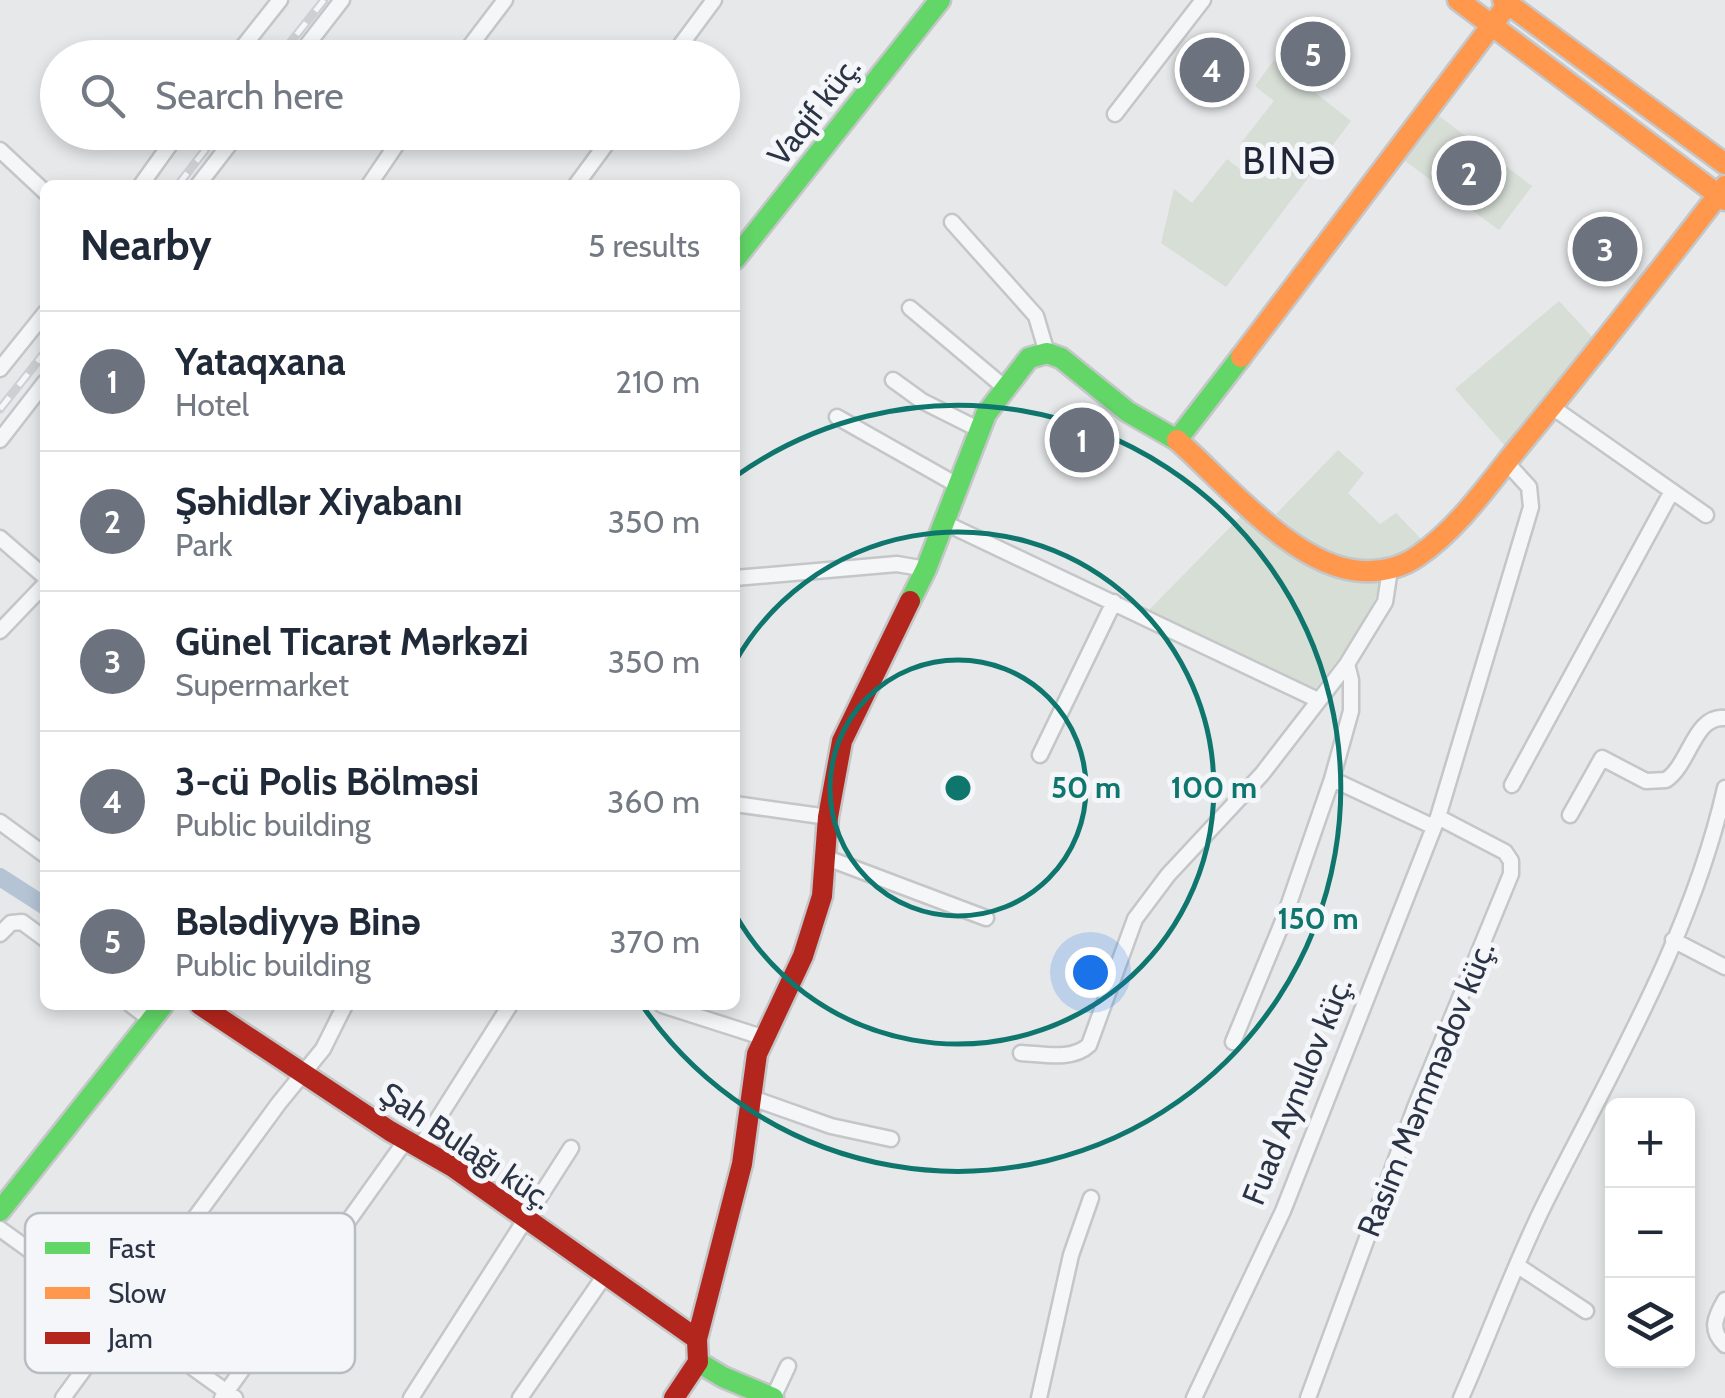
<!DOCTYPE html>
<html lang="en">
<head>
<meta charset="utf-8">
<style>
  body { margin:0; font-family:Cabin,sans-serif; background:#f2f2f3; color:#1f2937 }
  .controls { position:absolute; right:30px; bottom:30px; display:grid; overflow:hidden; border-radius:15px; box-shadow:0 5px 15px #0003 }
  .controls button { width:90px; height:90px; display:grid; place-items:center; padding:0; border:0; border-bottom:2px solid #e0e1e3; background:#fff; color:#1f2937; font:50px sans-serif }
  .you { position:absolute; left:1090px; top:972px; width:35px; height:35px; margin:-25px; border:8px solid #fff; border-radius:50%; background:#1a73e8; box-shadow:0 0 0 15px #1a73e833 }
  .badge { display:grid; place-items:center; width:65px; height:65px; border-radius:50%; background:#6c737f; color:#fff; font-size:32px; font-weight:700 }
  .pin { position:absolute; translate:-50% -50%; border:5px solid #fff; box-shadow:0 2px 10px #0006 }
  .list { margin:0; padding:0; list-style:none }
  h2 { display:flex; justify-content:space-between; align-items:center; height:130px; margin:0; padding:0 40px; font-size:42px }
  h2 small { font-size:32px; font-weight:400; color:#747a83 }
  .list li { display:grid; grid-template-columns:65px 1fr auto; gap:30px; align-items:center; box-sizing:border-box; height:140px; padding:0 40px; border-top:2px solid #e0e1e3 }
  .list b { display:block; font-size:38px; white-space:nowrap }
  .list p { margin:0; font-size:32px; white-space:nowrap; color:#747a83 }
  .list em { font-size:32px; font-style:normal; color:#747a83 }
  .icon { flex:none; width:55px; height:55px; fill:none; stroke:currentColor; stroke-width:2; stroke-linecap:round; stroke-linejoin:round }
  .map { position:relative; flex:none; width:1725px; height:1398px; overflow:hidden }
  .search { position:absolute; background:#fff; box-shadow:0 5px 15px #0003; left:40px; top:40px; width:700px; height:110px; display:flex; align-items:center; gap:25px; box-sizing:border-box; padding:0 35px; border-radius:55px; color:#747a83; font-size:38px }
  .panel { position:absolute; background:#fff; box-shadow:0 5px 15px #0003; left:40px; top:180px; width:700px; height:830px; border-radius:15px }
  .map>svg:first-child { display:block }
</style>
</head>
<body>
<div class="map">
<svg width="1725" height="1398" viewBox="0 0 1725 1398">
  <rect width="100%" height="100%" fill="#e6e8ea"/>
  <path fill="#d6ded6" d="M1274 60 1351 121 1226 287 1161 243 1174 189 1192 203 1227 159 1246 174 1258 158 1241 143 1274 101 1255 86Z
    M1439 116 1532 186 1499 230 1405 161Z
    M1559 301 1596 341 1506 447 1455 389Z
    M1338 450 1364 473 1348 493 1380 524 1396 513 1423 541C1414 546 1405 554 1396 558 1352 577 1307 541 1276 514Z
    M1245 512C1294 554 1314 575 1380 580 1373 623 1341 655 1315 689L1149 610Z"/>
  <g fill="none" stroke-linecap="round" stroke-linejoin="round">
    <path stroke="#b4c4d5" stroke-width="18" d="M0 877 45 906"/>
    <g stroke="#c4c6c8" stroke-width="19">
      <path id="street" d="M234 58 280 0
        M297 58 342 0
        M461 58 505 0
        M671 58 714 0
        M1115 114 1203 0
        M0 150 45 192
        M141 185 179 132
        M198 185 239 132
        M369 185 405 132
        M576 185 615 132
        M952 222 1036 316 1047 353
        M910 308 1004 387
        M0 369 45 313
        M893 380 922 401 978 429
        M1552 407 1706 515
        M837 417 957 485
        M0 440 45 382
        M945 523 1318 700
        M0 538 45 577
        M735 578 897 564 926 569
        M0 631 45 584
        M1040 755 1114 602
        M1332 779 1434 827
        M1512 785 1672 491
        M735 804 828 817
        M1570 815 1602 758 1646 781 1666 780C1690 764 1694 715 1725 718
        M0 822 45 855
        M827 858 986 918
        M0 934 11 923 22 922 45 939
        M1673 940 1725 967
        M131 1005 151 1020
        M662 1005 762 1037
        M1233 1042 1283 921 1332 779 1351 711V680L1347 664
        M1021 1053C1043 1054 1072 1061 1089 1045L1135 919 1168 875 1262 774 1347 664 1385 602 1390 570
        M752 1098 831 1126 891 1139
        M420 1147 510 1005
        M0 1229 235 1398
        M1518 1266 1586 1311
        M1725 1300C1715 1317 1709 1330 1725 1345
        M63 1398 279 1103 323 1049 345 1005
        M222 1398 406 1140
        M411 1398 571 1148
        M520 1398 605 1275
        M773 1398 788 1366
        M1039 1398 1071 1255 1091 1198
        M1194 1398 1283 1211 1438 817 1531 507 1529 487 1507 463
        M1308 1398 1416 1105 1511 874V861L1505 852 1438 817
        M1461 1398C1490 1333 1514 1265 1546 1201 1613 1068 1692 934 1725 788"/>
    </g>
    <g stroke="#c4c6c8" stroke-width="25">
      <path id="fast" d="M735 259 940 0
        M910 601 926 569 986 414 1029 358 1047 353 1061 358 1128 412 1177 440 1241 357
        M0 1211 163 1005
        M698 1362 723 1377 773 1398"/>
    </g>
    <g stroke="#c4c6c8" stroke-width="25">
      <path id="slow" d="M1458 0 1725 200
        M1503 0 1725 164
        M1241 357 1508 4
        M1177 440C1225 482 1294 567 1361 571 1382 572 1401 568 1418 556 1460 527 1490 482 1521 444 1591 359 1658 273 1725 186"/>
    </g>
    <g stroke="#c4c6c8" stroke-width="25">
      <path id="jam" d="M200 1005 390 1131 453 1167 697 1339
        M674 1398 698 1362 697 1339 742 1164 757 1054 803 956 822 896 828 817 842 741 910 601"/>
    </g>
    <use href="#street" stroke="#f5f6f7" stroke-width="14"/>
    <use href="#fast" stroke="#63d668" stroke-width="20"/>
    <use href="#slow" stroke="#ff974d" stroke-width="20"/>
    <use href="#jam" stroke="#b3261e" stroke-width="20"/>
    <g stroke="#cecfd2" stroke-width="9">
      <path id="rail" d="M278 58 324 0
        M178 185 219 132
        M0 409 45 352"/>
    </g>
    <use href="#rail" stroke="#f4f6f9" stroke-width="5" stroke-dasharray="15" stroke-linecap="butt"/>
  </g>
  <g fill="none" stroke="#0f766e" stroke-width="5">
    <circle cx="958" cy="788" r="128"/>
    <path d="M735 662A256 256 0 1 1 735 914"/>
    <path d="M736 476A383 383 0 1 1 644 1008"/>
  </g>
  <g text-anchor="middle" stroke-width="10" stroke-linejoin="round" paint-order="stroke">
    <g font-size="32" fill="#2b3445" stroke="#f4f6f9">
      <text transform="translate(814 111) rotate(-52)" y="11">Vaqif küç.</text>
      <text transform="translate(1426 1089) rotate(-68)" y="11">Rasim Məmmədov küç.</text>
      <text transform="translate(1297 1091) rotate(-68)" y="11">Fuad Aynulov küç.</text>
      <text transform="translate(466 1146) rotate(34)" y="11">Şah Bulağı küç.</text>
    </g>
    <g font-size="38" letter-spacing="2.5" fill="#1d2536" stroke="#f4f6f9">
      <text x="1290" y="174">BINƏ</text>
    </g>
  </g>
  <rect x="25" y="1213" width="330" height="160" rx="15" fill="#f4f6f9" stroke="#b8bcc3" stroke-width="2.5"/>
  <rect x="45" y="1242" width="45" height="12" fill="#63d668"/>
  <rect x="45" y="1287" width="45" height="12" fill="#ff974d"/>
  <rect x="45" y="1332" width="45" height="12" fill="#b3261e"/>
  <g font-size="28" fill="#2b3445">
    <text x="108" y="1258">Fast</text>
    <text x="108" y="1303">Slow</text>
    <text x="108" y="1348">Jam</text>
  </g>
  <circle cx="958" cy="788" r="15" fill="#0f766e" stroke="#f4f6f9" stroke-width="5"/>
  <g font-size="30" text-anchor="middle" font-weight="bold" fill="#0f766e" stroke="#f4f6f9" stroke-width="10" stroke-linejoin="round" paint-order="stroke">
    <text x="1086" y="798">50 m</text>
    <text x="1214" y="798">100 m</text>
    <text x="1318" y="929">150 m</text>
  </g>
</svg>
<div class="controls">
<button>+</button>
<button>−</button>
<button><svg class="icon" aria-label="layers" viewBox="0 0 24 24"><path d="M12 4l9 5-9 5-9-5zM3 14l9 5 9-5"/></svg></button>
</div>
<div class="you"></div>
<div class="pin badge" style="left:1082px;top:440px">1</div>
<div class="pin badge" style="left:1469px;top:173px">2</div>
<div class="pin badge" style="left:1605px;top:249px">3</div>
<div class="pin badge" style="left:1212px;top:70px">4</div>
<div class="pin badge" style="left:1313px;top:54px">5</div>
<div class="search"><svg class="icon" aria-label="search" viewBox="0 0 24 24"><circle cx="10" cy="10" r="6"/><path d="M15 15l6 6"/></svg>Search here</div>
<section class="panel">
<h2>Nearby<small>5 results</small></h2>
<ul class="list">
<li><span class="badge">1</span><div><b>Yataqxana</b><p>Hotel</p></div><em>210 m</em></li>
<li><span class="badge">2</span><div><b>Şəhidlər Xiyabanı</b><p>Park</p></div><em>350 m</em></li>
<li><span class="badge">3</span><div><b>Günel Ticarət Mərkəzi</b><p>Supermarket</p></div><em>350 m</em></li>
<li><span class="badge">4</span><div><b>3-cü Polis Bölməsi</b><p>Public building</p></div><em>360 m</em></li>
<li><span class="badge">5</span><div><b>Bələdiyyə Binə</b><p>Public building</p></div><em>370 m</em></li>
</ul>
</section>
</div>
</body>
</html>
